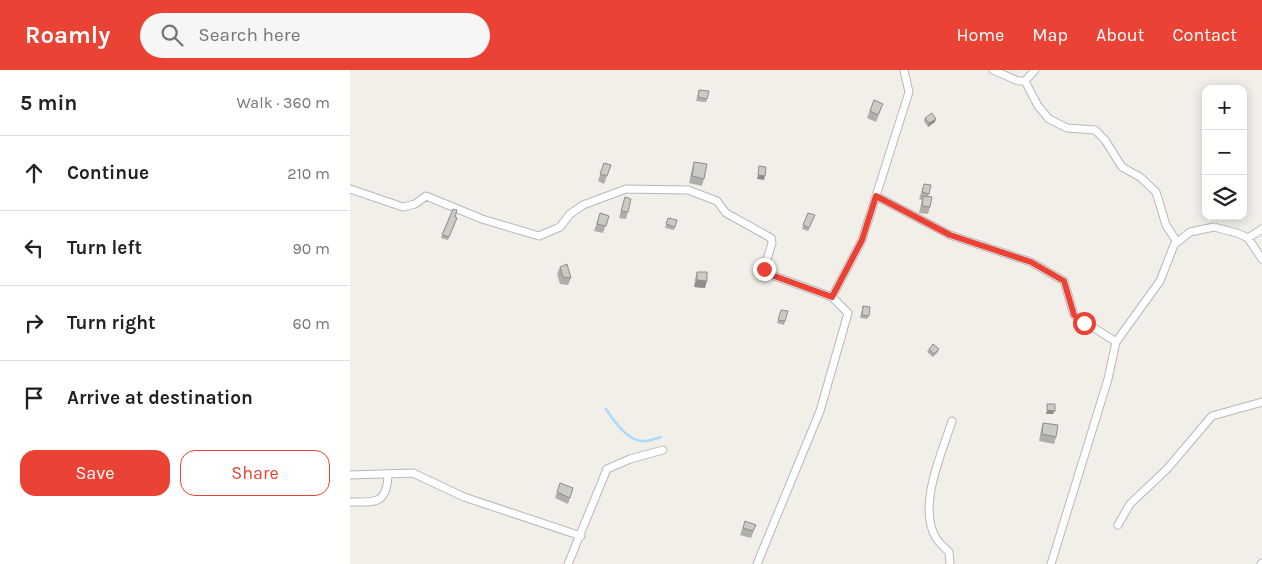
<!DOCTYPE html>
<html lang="en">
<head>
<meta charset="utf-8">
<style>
  body { margin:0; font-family:Karla,sans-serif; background:#f6f6f6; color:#222 }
  .controls { position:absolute; right:15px; top:15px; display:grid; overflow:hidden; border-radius:10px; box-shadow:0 2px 12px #0003 }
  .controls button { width:45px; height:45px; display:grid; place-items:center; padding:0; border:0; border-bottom:1px solid #e0e0e0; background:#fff; color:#222; font:25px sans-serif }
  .stop { position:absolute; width:15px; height:15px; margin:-11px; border:4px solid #ea4335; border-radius:50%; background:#fff }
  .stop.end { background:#ea4335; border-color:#fff; box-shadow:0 1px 5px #0008 }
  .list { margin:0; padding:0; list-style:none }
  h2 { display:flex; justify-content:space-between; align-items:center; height:65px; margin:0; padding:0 20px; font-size:21px }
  h2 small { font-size:16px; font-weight:400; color:#767676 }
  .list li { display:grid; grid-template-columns:32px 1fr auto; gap:15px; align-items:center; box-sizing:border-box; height:75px; padding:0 20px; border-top:1px solid #e0e0e0 }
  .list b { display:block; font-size:19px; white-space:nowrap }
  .list em { font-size:16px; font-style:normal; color:#767676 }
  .actions { display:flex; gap:10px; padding:15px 20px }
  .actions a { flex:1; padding:11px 0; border:1px solid #ea4335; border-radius:15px; text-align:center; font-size:18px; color:#ea4335 }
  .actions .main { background:#ea4335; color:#fff }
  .icon { flex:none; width:28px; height:28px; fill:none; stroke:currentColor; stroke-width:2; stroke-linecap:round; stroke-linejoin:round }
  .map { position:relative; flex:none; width:912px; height:494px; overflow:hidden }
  header { display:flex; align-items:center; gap:30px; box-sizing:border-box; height:70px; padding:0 25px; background:#ea4335; color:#fff }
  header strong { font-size:24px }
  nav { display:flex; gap:28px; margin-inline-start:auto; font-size:18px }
  .search { width:350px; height:45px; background:#f6f6f6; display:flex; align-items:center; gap:12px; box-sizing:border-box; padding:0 18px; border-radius:28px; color:#767676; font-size:19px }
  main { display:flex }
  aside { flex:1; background:#fff }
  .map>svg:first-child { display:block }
</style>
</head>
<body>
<header>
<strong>Roamly</strong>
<div class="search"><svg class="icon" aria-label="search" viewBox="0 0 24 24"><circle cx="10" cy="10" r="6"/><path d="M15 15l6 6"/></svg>Search here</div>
<nav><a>Home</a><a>Map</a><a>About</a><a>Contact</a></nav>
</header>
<main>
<aside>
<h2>5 min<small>Walk · 360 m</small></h2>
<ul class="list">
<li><svg class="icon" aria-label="ahead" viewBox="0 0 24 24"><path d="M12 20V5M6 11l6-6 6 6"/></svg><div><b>Continue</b></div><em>210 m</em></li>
<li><svg class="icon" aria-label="left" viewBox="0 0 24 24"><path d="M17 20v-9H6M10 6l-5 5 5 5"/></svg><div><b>Turn left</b></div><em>90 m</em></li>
<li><svg class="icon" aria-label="right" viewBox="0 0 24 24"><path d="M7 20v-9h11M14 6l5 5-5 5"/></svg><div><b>Turn right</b></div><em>60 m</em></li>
<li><svg class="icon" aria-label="arrive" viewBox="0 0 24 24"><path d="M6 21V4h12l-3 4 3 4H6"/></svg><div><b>Arrive at destination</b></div></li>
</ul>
<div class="actions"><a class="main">Save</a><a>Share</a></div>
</aside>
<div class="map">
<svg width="912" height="494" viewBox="0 0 912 494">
  <rect width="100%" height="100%" fill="#f1efe8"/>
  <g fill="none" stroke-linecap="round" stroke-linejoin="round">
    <path stroke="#aadaff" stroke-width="2.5" d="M256 339C263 350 277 369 291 371 297 372 305 369 311 367"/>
    <g stroke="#b5b8bc" stroke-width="9">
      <path id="street" d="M643 0 668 11H675L685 0
        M675 11 688 36 699 49 717 58 745 60 755 70 772 97 790 107 806 122 816 155 827 172
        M0 119 53 137 65 134 76 126 132 149 189 166 210 157 220 144 233 135 276 119 338 120 367 131 376 143 421 168 422 173 414 199 416 203 482 227 498 243 470 341 407 494
        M526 126 600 165 681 192 714 211 724 245 766 272
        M898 168 912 159
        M482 227 512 170 526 126 559 22 554 0
        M0 405 63 403 114 427 231 466
        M0 432C25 432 37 435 38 404
        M768 455 780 434 817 399 862 346 912 332
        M218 494 257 399 280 389 313 380
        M600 494 599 482C595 478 589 473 586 468 567 436 592 383 602 351
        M701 494 758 309 766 272 810 211 824 175 840 162 864 157 887 163 898 168 912 189
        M911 494 912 493"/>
    </g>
    <use href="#street" stroke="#fff" stroke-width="7"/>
  </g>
  <path fill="#afaea9" d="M349 20 357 29 356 32 346 31Z
    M524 30 533 34 526 52 517 48Z
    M575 48 585 52 578 57 574 51Z
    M344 92 354 109 352 116 339 113 342 99Z
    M254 93 261 95 254 114 248 111Z
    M574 114 579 124 578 126 580 137 578 144 569 143 572 130 569 129Z
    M275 127 278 142 276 149 269 148Z
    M103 139 105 147 107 148 98 170 91 168Z
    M250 143 259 146 253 163 244 161Z
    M458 143 465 145 458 161 452 159Z
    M318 148 327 150 324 160 315 158Z
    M210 197 221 208 218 215 210 214 207 204Z
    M347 202 355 218 344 217 345 209Z
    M513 236 519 246 517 249 510 248Z
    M438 241 434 255 427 253 430 243Z
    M579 279H589L588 282 583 287 577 282Z
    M693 353 706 367 704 374 689 371 691 360Z
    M210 413 223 418 218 434 205 428Z
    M395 451 406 455 401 468 390 465Z"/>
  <path fill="#8f8d8a" d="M586 49 585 52 578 57 579 53Z
    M408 105 415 106 414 110 407 109Z
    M347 210 357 211 355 218 344 217Z
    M697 340 705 341 703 344H696Z"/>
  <path fill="#cccac5" stroke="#8f8d8a" d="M349 20 359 21 357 29 348 27Z
    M524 30 533 34 528 45 520 41Z
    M582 43 586 49 579 53 575 48Z
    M344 92 357 94 354 109 342 106Z
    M254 93 261 95 257 106 250 104Z
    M409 96 416 97 415 106 408 105Z
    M574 114 581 115 579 124 572 122Z
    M573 126 582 127 580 137 572 136Z
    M275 127 281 129 278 142 271 141Z
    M103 139 107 140 105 147 107 148 99 167 92 165Z
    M250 143 259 146 256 156 247 154Z
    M458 143 465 145 459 158 453 155Z
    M318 148 327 150 325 157 316 154Z
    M217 194 221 208 213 207 210 197Z
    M347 202H357V211L347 210Z
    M513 236 520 237 519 246 512 245Z
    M431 240 438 241 435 251 428 250Z
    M583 274 589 279 584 284 579 279Z
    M697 334H705V341L697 340Z
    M693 353 708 355 706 367 692 364Z
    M210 413 223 418 220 428 207 422Z
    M395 451 406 455 403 461 393 458Z"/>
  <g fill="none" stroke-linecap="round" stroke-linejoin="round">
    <path stroke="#ea4335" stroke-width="6" d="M414 199 416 203 482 227 512 170 526 126 600 165 681 192 714 211 724 245 734 253"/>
  </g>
</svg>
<div class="controls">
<button>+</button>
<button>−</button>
<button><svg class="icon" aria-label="layers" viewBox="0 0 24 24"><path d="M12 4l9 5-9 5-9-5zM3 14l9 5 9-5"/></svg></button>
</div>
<div class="stop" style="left:734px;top:253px"></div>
<div class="stop end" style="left:414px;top:199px"></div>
</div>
</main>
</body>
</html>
